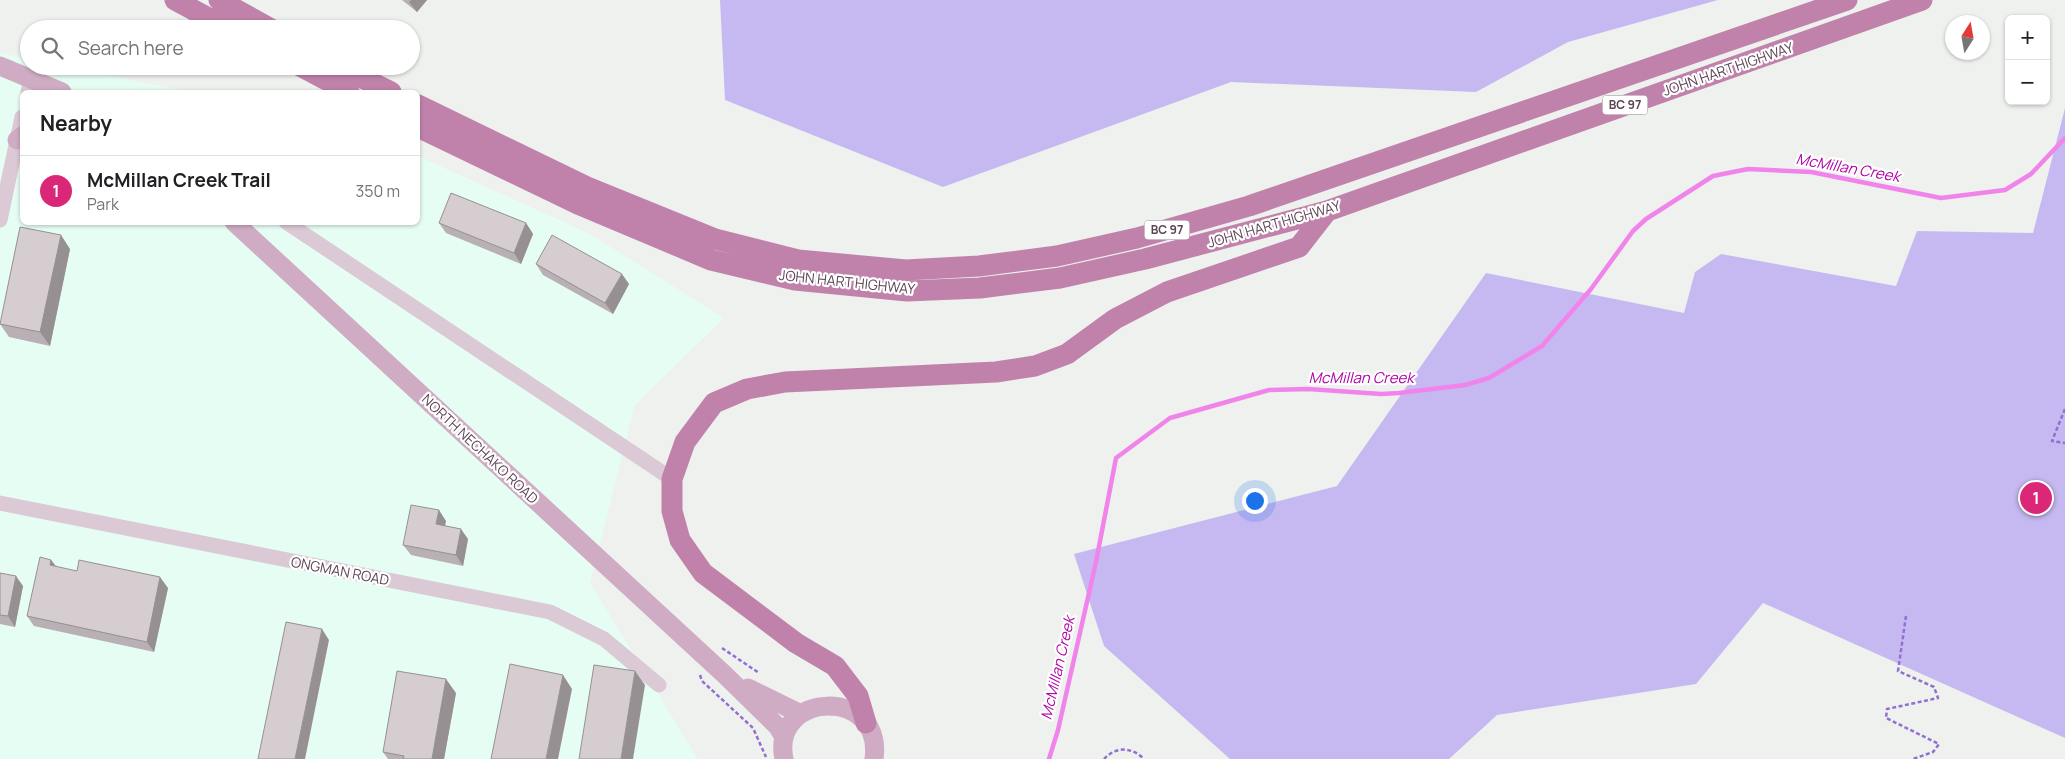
<!DOCTYPE html>
<html lang="en">
<head>
<meta charset="utf-8">
<style>
  body { margin:0; font-family:Manrope,sans-serif; background:#f2f2f2; color:#202124 }
  .controls { position:absolute; right:15px; top:15px; display:grid; overflow:hidden; border-radius:8px; box-shadow:0 1px 4px #0004 }
  .controls button { width:45px; height:45px; display:grid; place-items:center; padding:0; border:0; border-bottom:1px solid #e0e0e0; background:#fff; color:#202124; font:25px sans-serif }
  .compass { position:absolute; left:1945px; top:15px; width:45px; height:45px; border-radius:50%; background:#fff; box-shadow:0 1px 4px #0004; rotate:11deg }
  .you { position:absolute; left:1254px; top:500px; width:18px; height:18px; margin:-12px; border:4px solid #fff; border-radius:50%; background:#1a73e8; box-shadow:0 0 0 8px #1a73e833 }
  .badge { display:grid; place-items:center; width:32px; height:32px; border-radius:50%; background:#db2777; color:#fff; font-size:16px; font-weight:700 }
  .pin { position:absolute; translate:-50% -50%; border:2px solid #fff; box-shadow:0 1px 5px #0006 }
  .list { margin:0; padding:0; list-style:none }
  h2 { display:flex; justify-content:space-between; align-items:center; height:65px; margin:0; padding:0 20px; font-size:21px }
  h2 small { font-size:16px; font-weight:400; color:#757577 }
  .list li { display:grid; grid-template-columns:32px 1fr auto; gap:15px; align-items:center; box-sizing:border-box; height:70px; padding:0 20px; border-top:1px solid #e0e0e0 }
  .list b { display:block; font-size:19px; white-space:nowrap }
  .list p { margin:0; font-size:16px; white-space:nowrap; color:#757577 }
  .list em { font-size:16px; font-style:normal; color:#757577 }
  .icon { flex:none; width:28px; height:28px; fill:none; stroke:currentColor; stroke-width:2; stroke-linecap:round; stroke-linejoin:round }
  .map { position:relative; flex:none; width:2065px; height:759px; overflow:hidden }
  .search { position:absolute; background:#fff; box-shadow:0 1px 4px #0004; left:20px; top:20px; width:400px; height:55px; display:flex; align-items:center; gap:12px; box-sizing:border-box; padding:0 18px; border-radius:28px; color:#757577; font-size:19px }
  .panel { position:absolute; background:#fff; box-shadow:0 1px 4px #0004; left:20px; top:90px; width:400px; height:135px; border-radius:8px }
  .map>svg:first-child { display:block }
</style>
</head>
<body>
<div class="map">
<svg width="2065" height="759" viewBox="0 0 2065 759">
  <rect width="100%" height="100%" fill="#eef1ee"/>
  <path fill="#e6fdf3" d="M0 53 29 59V66H64L189 92H22V222H418V156L588 233 724 318 635 405 590 583 698 759H0Z"/>
  <path fill="#c6b9f1" d="M720 0H1718L1568 42 1476 92 1231 82 943 187 725 100Z
    M2065 108V738L1763 603 1696 684 1497 715 1449 759H1230L1104 646 1074 554 1337 486 1486 273 1684 313 1695 272 1721 254 1896 286 1917 231 2033 233Z"/>
  <g fill="none" stroke-linecap="round" stroke-linejoin="round">
    <path stroke="#f184eb" stroke-width="4.5" d="M1049 759 1058 730 1096 562 1116 458 1170 418 1269 390 1308 389 1381 394 1399 393 1465 385 1489 378 1542 346 1591 289 1633 231 1646 219 1713 176 1748 169 1811 172 1941 198 2005 190 2031 174 2065 138"/>
    <path stroke="#926fd1" stroke-width="2.5" stroke-dasharray="4 2.5" stroke-linecap="butt" d="M2065 409 2052 441 2065 443
      M1906 616 1898 671 1934 687 1938 698 1887 709 1886 718 1939 744 1933 752 1913 759
      M722 648 759 673
      M700 675 702 681 753 728 766 757
      M1104 759C1116 746 1132 747 1144 759"/>
    <path stroke="#dcc9d6" stroke-width="15" d="M28 92 31 78
      M0 220 22 117
      M286 222 672 479
      M0 503 550 612 604 639 659 685"/>
    <path stroke="#cfacc3" stroke-width="19" d="M0 66 62 92
      M17 140 22 136
      M234 222 725 675 778 727 784 737
      M748 688 801 714
      M784 759C770 691 884 686 874 759"/>
    <path stroke="#c082aa" stroke-width="21" d="M175 0 229 29
      M219 0 271 29
      M300 66 349 92
      M338 66 391 92
      M418 105 587 187 715 239 798 260 906 270 979 266 1057 256 1137 238 1249 206 1847 0
      M418 127 578 204 711 260 795 280 907 291 980 288 1060 278 1145 259 1327 211 1922 0
      M866 723 858 696 835 666 796 643 703 573 680 540 672 511V479L685 442 714 403 747 389 785 382 996 372 1035 366 1067 354 1115 319 1167 292 1299 247 1327 211"/>
  </g>
  <path fill="#b8b0b4" d="M402 0H427L417 12Z
    M439 223H526L533 234 521 264 446 233Z
    M70 249 50 346 9 337 0 324Z
    M536 264 629 284 613 314 543 275Z
    M446 521 445 525 468 539 463 566 411 555 403 545Z
    M51 560 56 567 77 571 168 588 154 652 34 626 27 616Z
    M0 573 23 586 15 627 0 624Z
    M456 693 444 759H388L383 752Z"/>
  <path fill="#969092" d="M411 0H427L417 12 409 2Z
    M526 223 533 234 521 264 514 253Z
    M61 235 70 249 50 346 40 332Z
    M622 274 629 284 613 314 605 303Z
    M439 510 446 521 443 534 436 524Z
    M461 529 468 539 463 566 456 555Z
    M51 560 59 570 50 565Z
    M16 576 23 586 15 627 8 616Z
    M160 577 168 588 154 652 147 642Z
    M322 629 329 640 305 759H295Z
    M635 671 645 685 633 759H621Z
    M563 675 572 689 558 759H546Z
    M446 679 456 693 444 759H432Z"/>
  <path fill="#d6cdd1" stroke="#969092" d="M451 193 526 223 514 253 439 223Z
    M20 227 61 235 40 332 0 324Z
    M552 235 622 274 605 303 536 264Z
    M411 505 439 510 436 524 461 529 456 555 403 545Z
    M40 557 51 560 50 565 77 571 79 560 160 577 147 642 27 616Z
    M0 573 16 576 8 616 0 615Z
    M286 622 322 629 295 759H258Z
    M510 664 563 675 546 759H491Z
    M594 665 635 671 621 759H579Z
    M397 671 446 679 432 759H403L404 756 383 752Z"/>
  <g text-anchor="middle" stroke-width="4.5" stroke-linejoin="round" paint-order="stroke">
    <g fill="#fff" stroke="#8d7d88" stroke-width="1">
      <rect x="1602.5" y="95.5" width="45" height="19" rx="4"/>
      <rect x="1144.5" y="220.5" width="45" height="19" rx="4"/>
    </g>
    <g font-size="12" font-weight="bold" fill="#5c4555">
      <text x="1625" y="109">BC 97</text>
      <text x="1167" y="234">BC 97</text>
    </g>
    <g font-size="14" fill="#5c4555" stroke="#fff">
      <text transform="translate(1728 69) rotate(-19)" y="5">JOHN HART HIGHWAY</text>
      <text transform="translate(1274 224) rotate(-16)" y="5">JOHN HART HIGHWAY</text>
      <text transform="translate(847 282) rotate(6)" y="5">JOHN HART HIGHWAY</text>
      <text transform="translate(480 449) rotate(43)" y="5">NORTH NECHAKO ROAD</text>
      <text transform="translate(340 571) rotate(11)" y="5">ONGMAN ROAD</text>
    </g>
    <g font-size="15" font-style="italic" fill="#b104a6" stroke="#fff">
      <text transform="translate(1848 168) rotate(10)" y="5">McMillan Creek</text>
      <text x="1361" y="383">McMillan Creek</text>
      <text transform="translate(1058 668) rotate(-77)" y="5">McMillan Creek</text>
    </g>
  </g>
</svg>
<div class="controls">
<button>+</button>
<button>−</button>
</div>
<svg class="compass" viewBox="-18 -18 36 36"><path d="M0-13l5 13h-10z" fill="#e53935"/><path d="M0 13l5-13h-10z" fill="#757577"/></svg>
<div class="you"></div>
<div class="pin badge" style="left:2036px;top:498px">1</div>
<div class="search"><svg class="icon" aria-label="search" viewBox="0 0 24 24"><circle cx="10" cy="10" r="6"/><path d="M15 15l6 6"/></svg>Search here</div>
<section class="panel">
<h2>Nearby<small></small></h2>
<ul class="list">
<li><span class="badge">1</span><div><b>McMillan Creek Trail</b><p>Park</p></div><em>350 m</em></li>
</ul>
</section>
</div>
</body>
</html>
